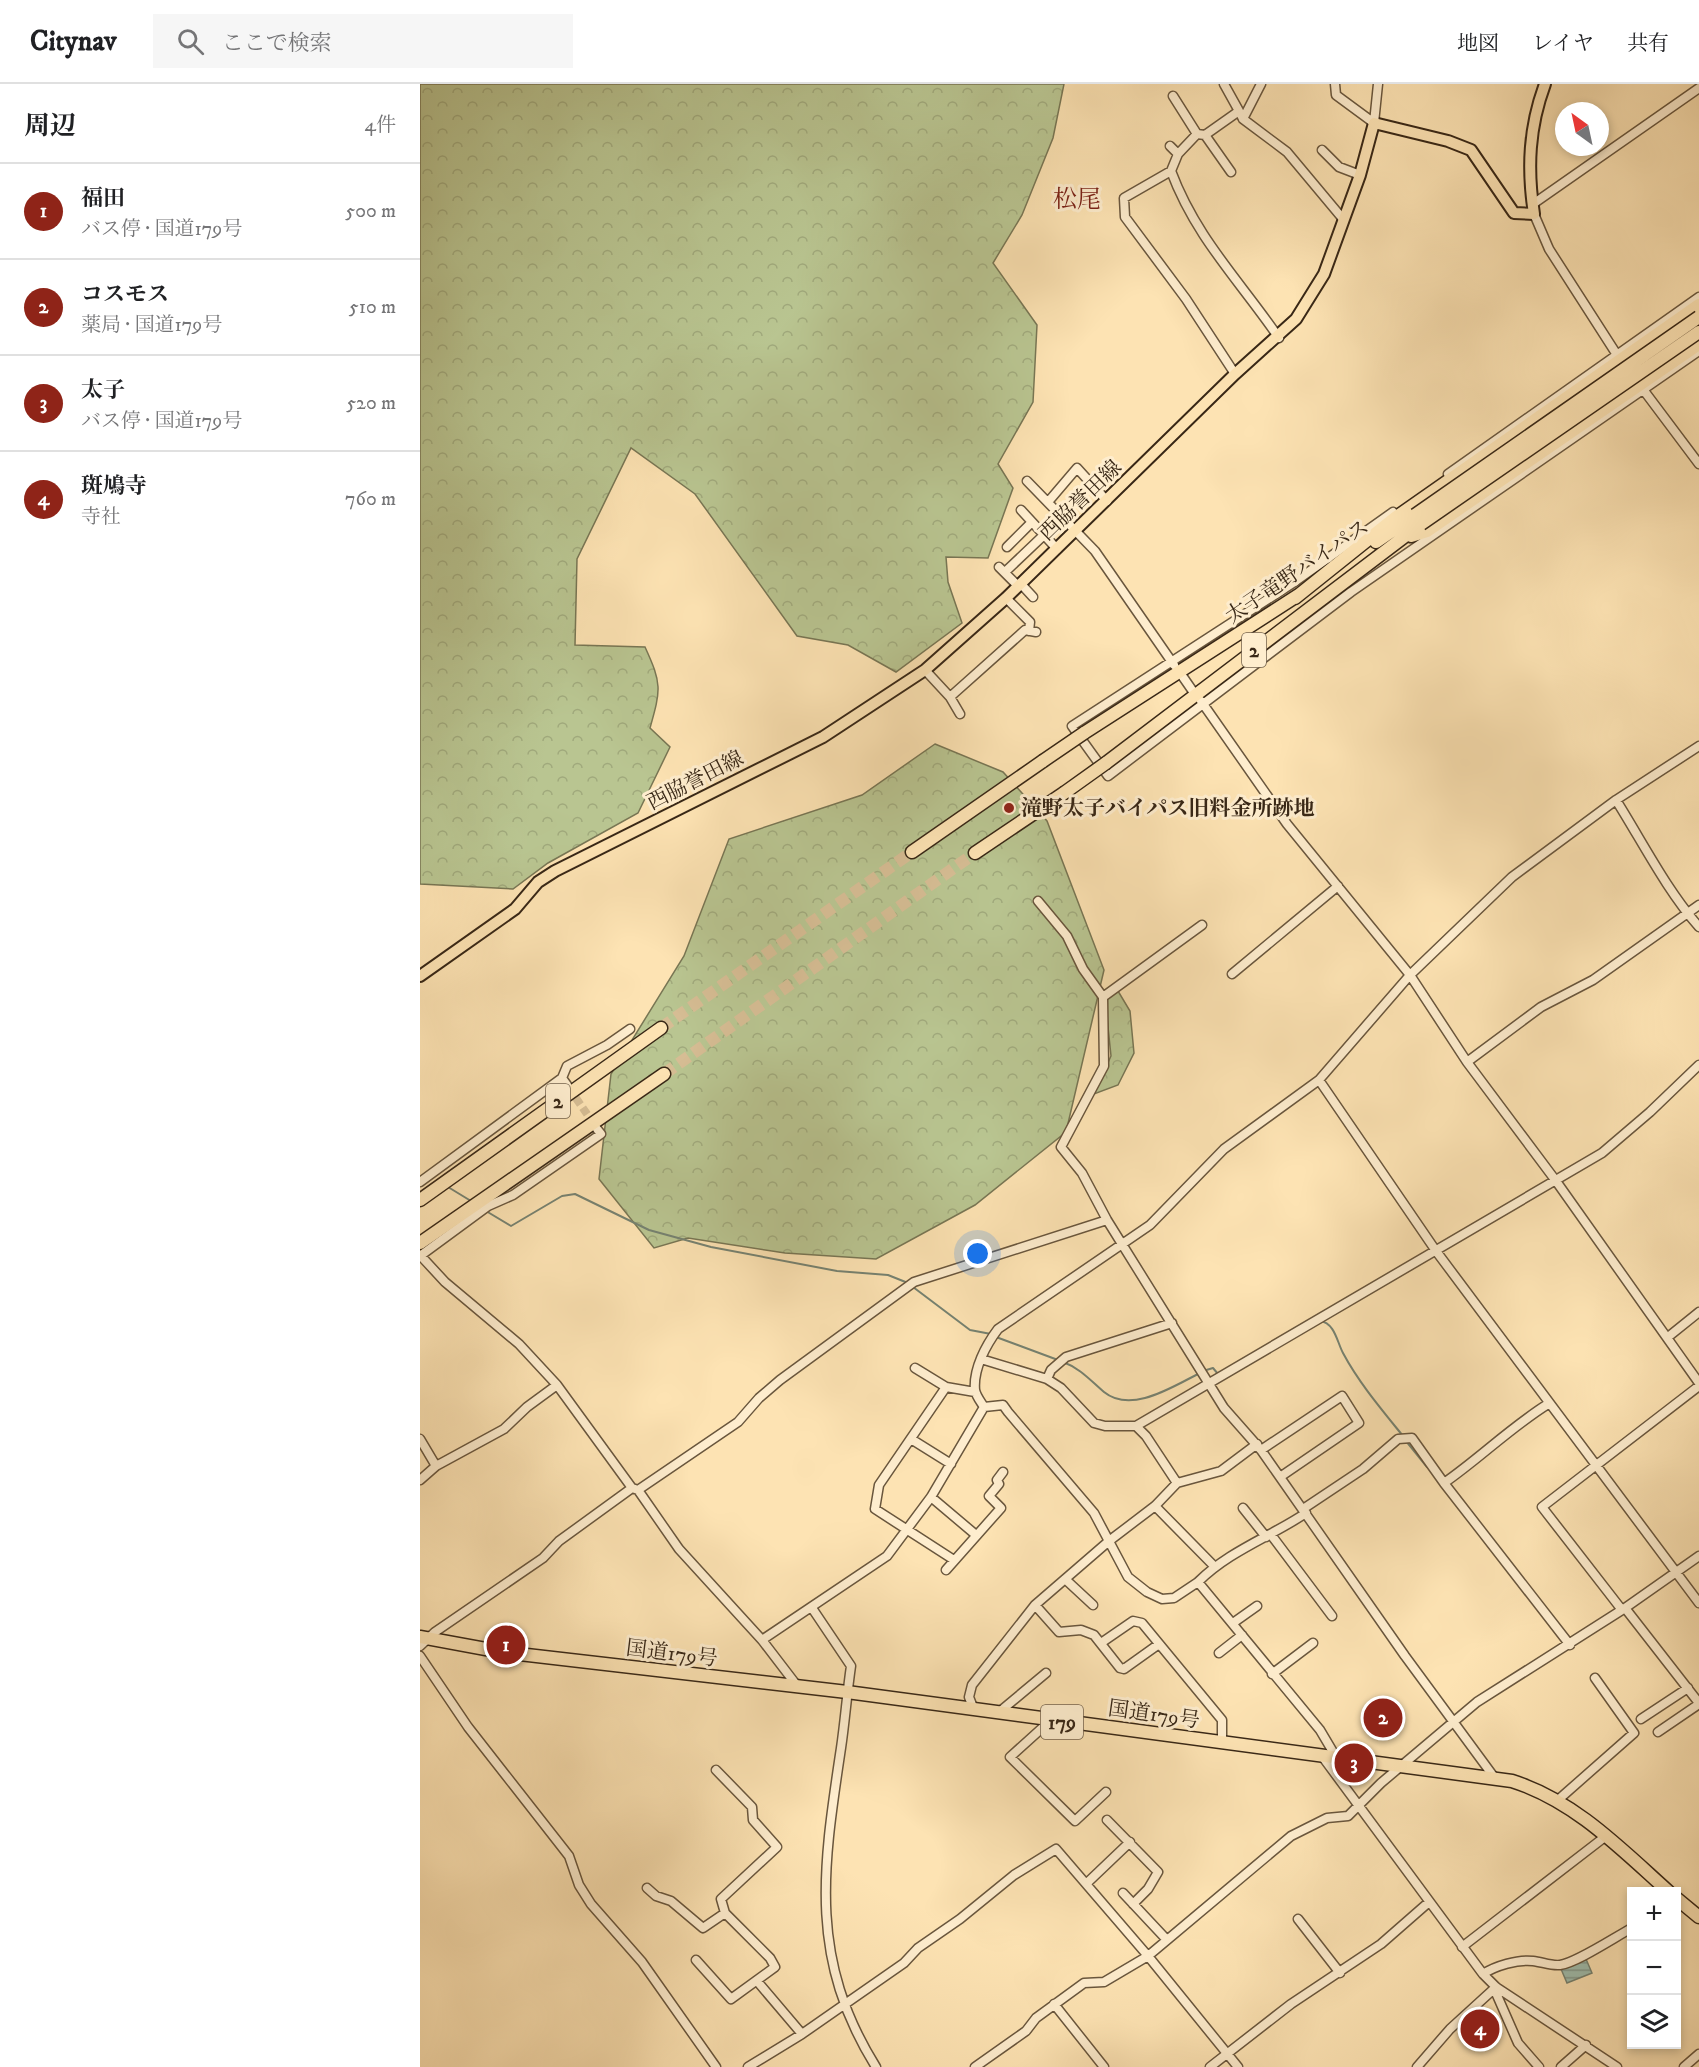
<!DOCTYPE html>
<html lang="ja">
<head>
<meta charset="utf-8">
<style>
  body { margin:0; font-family:"IM FELL DW Pica","Noto Serif JP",serif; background:#f6f6f6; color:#202124 }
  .controls { position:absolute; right:18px; bottom:18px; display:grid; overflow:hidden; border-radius:0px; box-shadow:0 3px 9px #0003 }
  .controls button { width:54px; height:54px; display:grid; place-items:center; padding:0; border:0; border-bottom:2px solid #e0e0e0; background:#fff; color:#202124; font:30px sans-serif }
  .compass { position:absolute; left:1135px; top:18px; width:54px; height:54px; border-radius:50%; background:#fff; box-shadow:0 3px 9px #0003; rotate:327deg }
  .you { position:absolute; left:558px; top:1170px; width:21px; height:21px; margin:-15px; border:4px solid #fff; border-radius:50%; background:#1a73e8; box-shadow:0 0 0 9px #1a73e833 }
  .badge { display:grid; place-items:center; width:39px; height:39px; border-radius:50%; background:#8f2418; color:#fff; font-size:20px; font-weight:700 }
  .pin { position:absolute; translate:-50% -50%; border:3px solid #fff; box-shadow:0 2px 6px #0006 }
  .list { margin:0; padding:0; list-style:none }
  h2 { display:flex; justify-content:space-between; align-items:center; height:78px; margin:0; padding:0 24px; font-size:26px }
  h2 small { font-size:20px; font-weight:400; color:#757577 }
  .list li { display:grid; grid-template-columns:39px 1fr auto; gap:18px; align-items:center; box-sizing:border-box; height:96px; padding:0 24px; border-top:2px solid #e0e0e0 }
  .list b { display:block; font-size:22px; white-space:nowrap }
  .list p { margin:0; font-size:20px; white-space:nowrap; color:#757577 }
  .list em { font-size:20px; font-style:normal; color:#757577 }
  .icon { flex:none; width:33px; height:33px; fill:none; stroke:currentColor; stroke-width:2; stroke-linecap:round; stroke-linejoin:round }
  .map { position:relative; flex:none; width:1279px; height:1983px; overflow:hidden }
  header { display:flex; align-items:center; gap:36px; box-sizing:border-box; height:84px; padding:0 30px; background:#fff; border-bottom:2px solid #e0e0e0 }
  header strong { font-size:28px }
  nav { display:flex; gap:33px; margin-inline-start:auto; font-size:21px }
  .search { width:420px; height:54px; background:#f6f6f6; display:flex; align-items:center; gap:15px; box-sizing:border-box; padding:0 21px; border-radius:0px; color:#757577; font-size:22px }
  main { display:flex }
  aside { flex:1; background:#fff }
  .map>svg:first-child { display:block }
</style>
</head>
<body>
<header>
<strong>Citynav</strong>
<div class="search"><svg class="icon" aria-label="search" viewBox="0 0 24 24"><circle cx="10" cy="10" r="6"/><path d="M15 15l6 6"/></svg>ここで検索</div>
<nav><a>地図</a><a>レイヤ</a><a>共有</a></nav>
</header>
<main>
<aside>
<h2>周辺<small>4件</small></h2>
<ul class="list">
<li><span class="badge">1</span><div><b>福田</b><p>バス停 · 国道179号</p></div><em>500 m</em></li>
<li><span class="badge">2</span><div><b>コスモス</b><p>薬局 · 国道179号</p></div><em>510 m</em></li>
<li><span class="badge">3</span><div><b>太子</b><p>バス停 · 国道179号</p></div><em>520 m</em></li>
<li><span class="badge">4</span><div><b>斑鳩寺</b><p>寺社</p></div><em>760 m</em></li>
</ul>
</aside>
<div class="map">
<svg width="1279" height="1983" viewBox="0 0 1279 1983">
  <defs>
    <pattern id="forest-crowns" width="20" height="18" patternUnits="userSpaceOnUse" patternTransform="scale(1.5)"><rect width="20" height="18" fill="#b9c591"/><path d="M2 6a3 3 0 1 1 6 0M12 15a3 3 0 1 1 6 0" fill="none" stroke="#a0a97c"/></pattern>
    <pattern id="water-rules" width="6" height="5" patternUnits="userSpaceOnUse" patternTransform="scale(1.5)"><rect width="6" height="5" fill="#9fbeae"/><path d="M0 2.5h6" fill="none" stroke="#839a8d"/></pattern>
  </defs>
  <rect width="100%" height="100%" fill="#fde3b3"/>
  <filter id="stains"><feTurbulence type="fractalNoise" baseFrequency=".00333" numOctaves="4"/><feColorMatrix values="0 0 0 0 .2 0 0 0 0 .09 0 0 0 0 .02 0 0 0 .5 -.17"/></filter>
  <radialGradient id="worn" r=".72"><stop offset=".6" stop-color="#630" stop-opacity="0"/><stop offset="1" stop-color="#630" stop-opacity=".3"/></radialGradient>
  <path fill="url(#forest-crowns)" stroke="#787654" stroke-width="1.5" d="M0 0H644L633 54 602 131 573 179 617 241 613 318 578 380 593 404 568 474 526 473 528 498 542 539 476 588 428 561 377 552 275 410 211 364 157 475 155 561 225 563C242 600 241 605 230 644L250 663 218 729 128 779 93 805 0 800Z
    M515 660 583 688 627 737 684 886 646 1048 555 1121 456 1175 365 1169 268 1154 234 1164 179 1095 191 990 264 872 309 755 442 711Z
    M698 907 710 927 714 969 698 1001 674 1010 691 972 685 914Z"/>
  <path fill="url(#water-rules)" stroke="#768271" stroke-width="1.5" d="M1166 1875 1172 1889 1147 1899 1141 1885Z"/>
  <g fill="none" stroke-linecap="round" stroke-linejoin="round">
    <path stroke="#768271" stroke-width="2" d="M28 1103 51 1117
      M66 1127 91 1142 142 1112 155 1110 229 1146 291 1163 417 1187 468 1191 488 1199
      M493 1203 550 1246 571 1250
      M900 1237C915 1239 917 1258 923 1269 939 1299 962 1326 983 1352
      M576 1253 638 1276
      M643 1278C660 1284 671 1297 684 1308 711 1330 752 1303 778 1290
      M783 1287 793 1284 798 1290
      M986 1357 1007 1383
      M1088 1946 1093 1957"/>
    <path stroke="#d6bd94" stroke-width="8" stroke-dasharray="8 4" stroke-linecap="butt" d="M149 1004 176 1043"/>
    <path stroke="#d6bd94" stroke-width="12" stroke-dasharray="12 6" stroke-linecap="butt" d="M241 944 492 768
      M244 990 555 769"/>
    <g stroke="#69563d" stroke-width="11">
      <path id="minor" d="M804 0 819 27
        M915 0 916 11 954 39 958 0
        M753 12 777 50
        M823 35 841 0
        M785 51 811 88
        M750 62 758 70
        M902 66 919 83 940 91
        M751 87 704 114 705 133 766 215 815 290
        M1113 120 1279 4
        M1114 130 1129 165 1199 274
        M859 254C820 197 776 154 751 87L758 70 777 50 785 51 819 27 823 35 867 68 923 135
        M1222 304 1279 380
        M1028 390 1279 213
        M607 397 675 467 754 581
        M628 418 657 384 687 417
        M601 426 637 465
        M973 428 873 499 652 642 688 692 931 508 1276 269
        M587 463 612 438
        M579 483 598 502
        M585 488 625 450
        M601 500 613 513
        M586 514 610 538 609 547
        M505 586 530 613 540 630
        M763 593 772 606
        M530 613 605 546 616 548
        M781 617 867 740 990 891 1047 978 1136 1097 1279 1299
        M1196 716C1223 759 1246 805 1279 843
        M618 817 647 852 663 885 683 913
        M782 841 683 913 684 982 641 1063 662 1089 687 1136 804 1324 841 1366 985 1572 1074 1693
        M812 890 918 802
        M1047 978 1121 923 1173 896 1279 821
        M142 994 147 1001
        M899 996 1016 1167 1279 1519
        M0 1098 142 994 147 982 187 961 210 945
        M0 1171 25 1198 99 1260 137 1301 212 1404
        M0 1172 68 1122 93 1111 181 1050 177 1045
        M1248 1253 1279 1228
        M561 1275 627 1295 641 1304 674 1339 685 1342H716L726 1352 757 1399
        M495 1284 526 1303 555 1308
        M627 1295 631 1286 646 1273 752 1239
        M526 1303 459 1401 455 1425 534 1476
        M564 1323C561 1318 556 1312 555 1306 553 1285 566 1261 578 1245L730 1141 804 1065 899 996 990 891 1092 793 1196 716 1279 662
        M564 1323 583 1321 588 1328 674 1429 708 1493 727 1508 742 1515 754 1514 778 1498 900 1646 916 1673
        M716 1342 1182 1069 1230 1028 1279 981
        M0 1355 16 1382
        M491 1355 531 1380
        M841 1366 922 1312 939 1339 860 1393
        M0 1396 16 1382 84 1345 107 1323 137 1301
        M1024 1399 1150 1561
        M218 1406 259 1465 342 1556 378 1603
        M511 1413 556 1451
        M735 1422 794 1482
        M823 1424 846 1453
        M883 1425 943 1385 978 1355 992 1354 1024 1399C1060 1374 1091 1343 1128 1320
        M852 1452 912 1532
        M526 1486 581 1424 569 1412 579 1400 577 1396 583 1388
        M645 1495 673 1521
        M778 1498C809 1467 850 1453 886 1429
        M615 1521 639 1548 661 1546 674 1551 700 1584 704 1585 739 1560
        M392 1524 431 1582C427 1609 425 1637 421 1664 403 1784 388 1874 456 1983
        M1205 1524 1279 1619
        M1202 1526 1122 1423 1279 1302
        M813 1539 837 1522
        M342 1556 467 1472 511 1413 564 1323
        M681 1559 713 1537 722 1539 802 1636V1659
        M0 1562 15 1548 123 1474 139 1457 212 1404 218 1406 318 1338 339 1314 360 1296 494 1198 687 1136
        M799 1569 822 1551
        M0 1572 48 1643 149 1772 159 1801 171 1820 222 1878 296 1983
        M852 1590 893 1559
        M554 1626 549 1613 552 1601 615 1521 689 1457 735 1422 757 1399 801 1387 837 1360
        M578 1629 626 1589
        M1221 1635 1268 1604
        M631 1636 590 1673 655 1737 686 1708
        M1238 1648 1279 1620
        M902 1672 1063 1890 1076 1903 1197 1983
        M1138 1716 1214 1649 1175 1594
        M687 1736 738 1788 728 1805 713 1820
        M667 1799 710 1758
        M227 1804 236 1812 251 1817 283 1844 305 1829
        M703 1809 747 1856
        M878 1835 920 1889
        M1042 1863 1186 1752
        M276 1876 311 1915 355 1883 350 1874 305 1829 301 1815 357 1763 333 1736 332 1723 296 1686
        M1063 1890C1075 1882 1098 1875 1113 1877 1122 1878 1131 1882 1140 1881 1156 1879 1195 1853 1212 1844
        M337 1897 382 1950
        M1076 1903V1909L1098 1959 1119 1983
        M634 1920 684 1983
        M328 1983 382 1950 484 1879 498 1864 540 1835 594 1791 636 1765 728 1872 818 1983
        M555 1983 606 1947 616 1934 664 1899 684 1898 728 1872 871 1752 907 1734 928 1732 961 1699 1057 1618 1205 1524 1279 1472
        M790 1983 871 1920 961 1860 1009 1818
        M997 1983 1030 1945 1076 1903
        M1141 1983 1166 1961
        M1264 1983 1279 1970"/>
    </g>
    <g stroke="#382716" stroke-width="14">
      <path id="major" d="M0 892 95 825 118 798 135 787 403 653 505 586 586 514 815 290 876 235 904 190 940 91 954 39 1028 57 1051 66 1094 129 1114 130C1107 84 1109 43 1125 0"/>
    </g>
    <g stroke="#382716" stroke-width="15">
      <path id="highway" d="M991 452 1007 447 1279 260
        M956 458 995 431
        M875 514 975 434 1279 221
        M664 649 880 510
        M686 679 1001 440
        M492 768 623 677
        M555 769 644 709
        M0 1116 241 944
        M0 1159 244 990
        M0 1553 82 1568 427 1608 1092 1697C1155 1717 1201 1765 1249 1808
        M1256 1814 1279 1833"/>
    </g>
    <use href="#minor" stroke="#feedce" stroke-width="8"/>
    <use href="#major" stroke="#fde3b3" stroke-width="10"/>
    <use href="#highway" stroke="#fde3b3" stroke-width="12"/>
    <g stroke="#382716" stroke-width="15" stroke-linecap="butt">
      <path id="highway-bridge" d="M995 431 1279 233
        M1001 440 1279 248
        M623 677 664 649
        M644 709 686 679"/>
    </g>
    <use href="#highway-bridge" stroke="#fde3b3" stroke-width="12"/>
  </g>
  <circle fill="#8f2418" stroke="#feedce" stroke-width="2" cx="589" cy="724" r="6"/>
  <g text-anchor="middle" stroke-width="6" stroke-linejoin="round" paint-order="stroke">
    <g fill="#feedce" stroke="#73624d" stroke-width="1.5">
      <rect x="822" y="549" width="24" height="34" rx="4.5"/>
      <rect x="126" y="1000" width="24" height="34" rx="4.5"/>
      <rect x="621" y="1621" width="42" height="34" rx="4.5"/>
    </g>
    <g font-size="20" font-weight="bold" fill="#382716">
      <text x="834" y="573">2</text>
      <text x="138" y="1024">2</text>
      <text x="642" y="1645">179</text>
    </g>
    <g font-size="21" fill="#382716" stroke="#feedce">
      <text transform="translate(660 416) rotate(-44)" y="7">西脇誉田線</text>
      <text transform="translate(877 487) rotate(-34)" y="7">太子竜野バイパス</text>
      <text transform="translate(275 696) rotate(-27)" y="7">西脇誉田線</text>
      <text transform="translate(252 1569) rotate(7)" y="7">国道179号</text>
      <text transform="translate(734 1630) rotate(8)" y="7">国道179号</text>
    </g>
    <g font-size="21" font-weight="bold" fill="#382716" stroke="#feedce" text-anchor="start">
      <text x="601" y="731">滝野太子バイパス旧料金所跡地</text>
    </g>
    <g font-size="24" fill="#7a1f14" stroke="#feedce">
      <text x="657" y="123">松尾</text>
    </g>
  </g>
  <rect width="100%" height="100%" filter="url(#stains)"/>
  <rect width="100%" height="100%" fill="url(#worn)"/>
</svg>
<div class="controls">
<button>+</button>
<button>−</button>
<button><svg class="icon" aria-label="layers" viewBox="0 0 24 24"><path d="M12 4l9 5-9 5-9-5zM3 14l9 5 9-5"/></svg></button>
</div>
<svg class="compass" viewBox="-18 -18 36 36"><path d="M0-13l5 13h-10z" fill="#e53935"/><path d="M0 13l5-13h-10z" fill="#757577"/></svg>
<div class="you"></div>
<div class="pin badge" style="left:86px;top:1561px">1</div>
<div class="pin badge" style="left:963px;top:1634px">2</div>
<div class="pin badge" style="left:934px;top:1679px">3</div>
<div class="pin badge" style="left:1060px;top:1945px">4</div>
</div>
</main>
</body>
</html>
